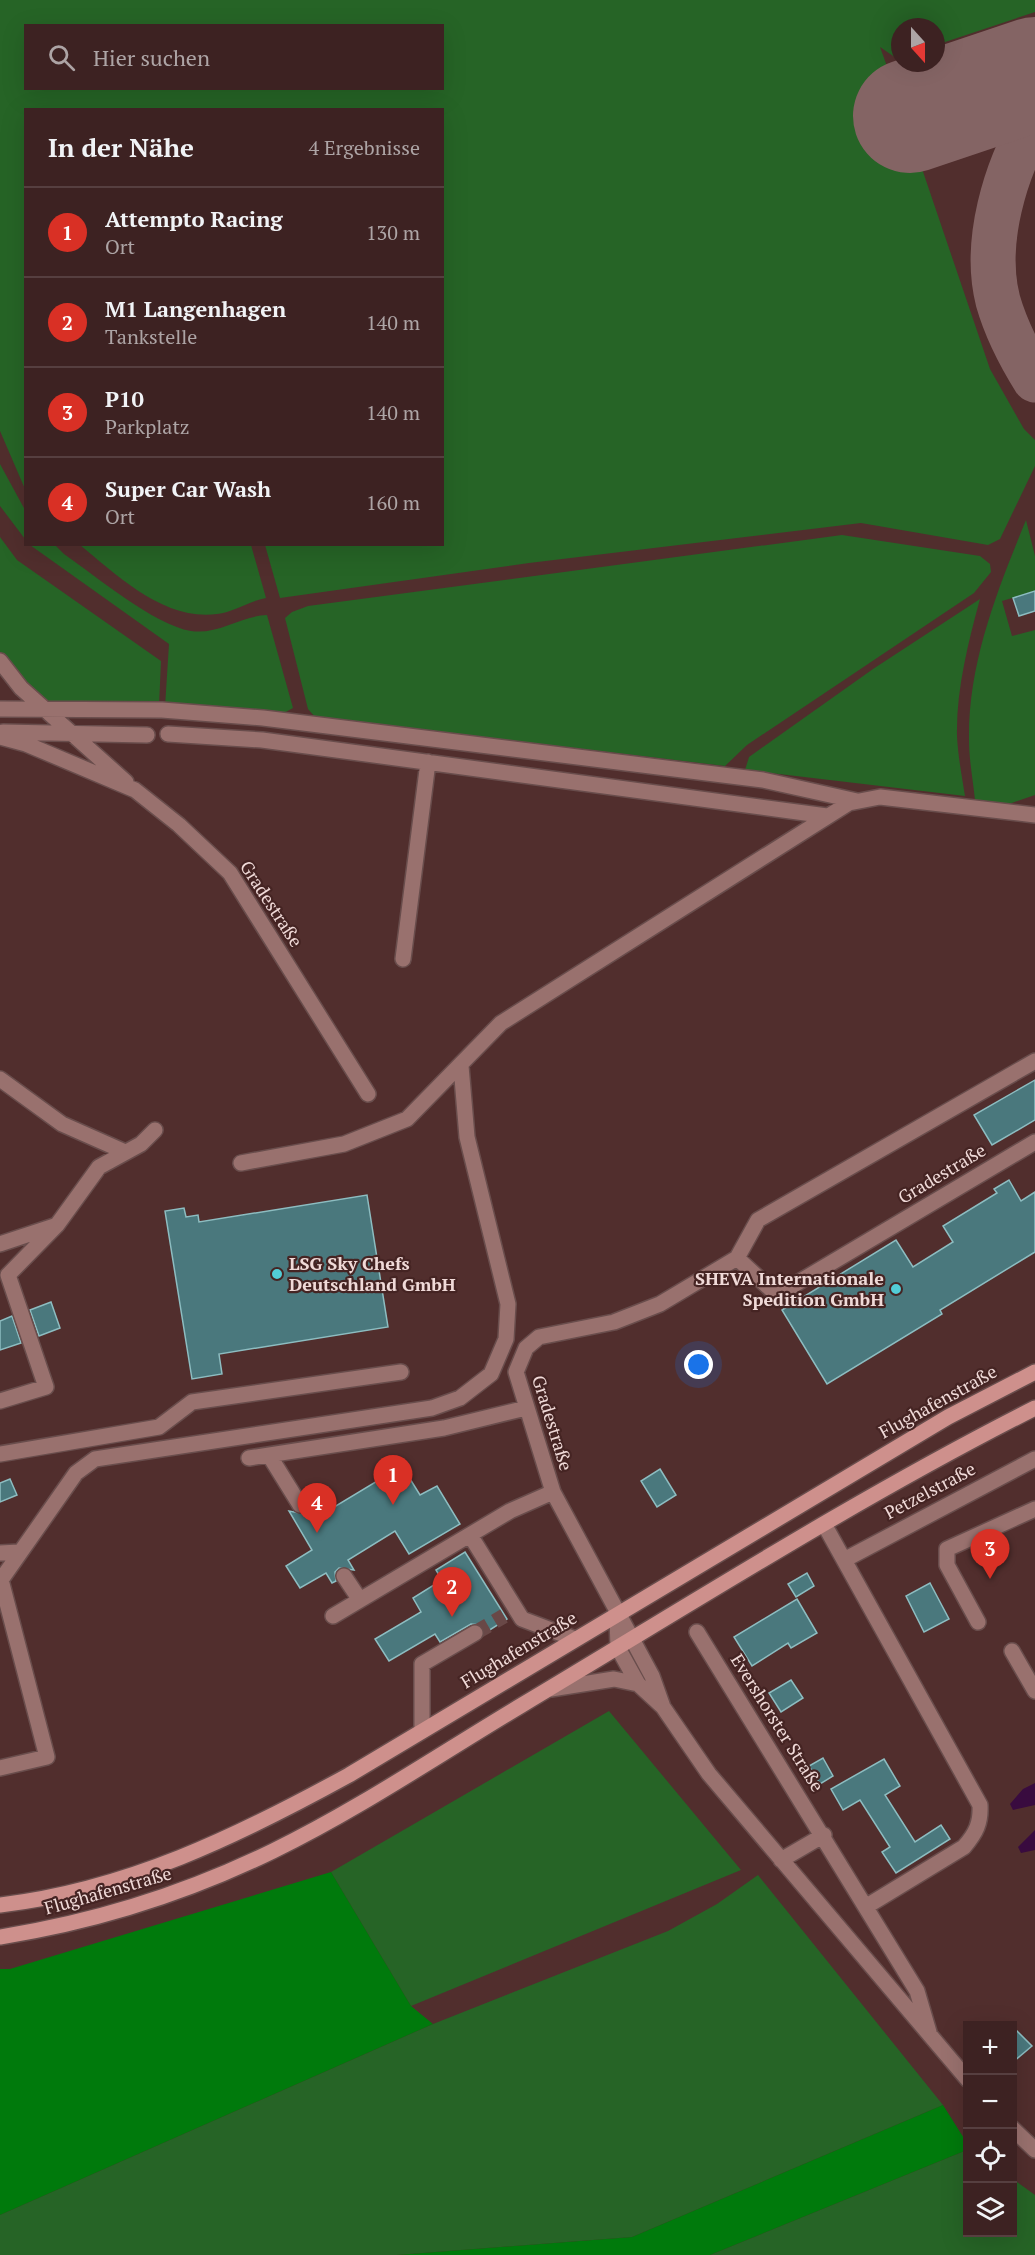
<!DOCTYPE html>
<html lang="de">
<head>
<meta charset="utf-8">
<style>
  body { margin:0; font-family:"PT Serif",serif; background:#442a2a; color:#f1f3f6 }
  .controls { position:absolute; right:18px; bottom:18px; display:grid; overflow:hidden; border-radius:0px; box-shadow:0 6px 24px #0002 }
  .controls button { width:54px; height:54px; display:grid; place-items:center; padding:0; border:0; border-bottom:2px solid #563f40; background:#3d2222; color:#f1f3f6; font:30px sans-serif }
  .compass { position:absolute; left:891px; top:18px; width:54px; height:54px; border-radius:50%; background:#3d2222; box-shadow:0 6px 24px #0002; rotate:159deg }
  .you { position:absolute; left:699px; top:1365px; width:21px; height:21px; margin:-15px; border:4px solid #fff; border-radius:50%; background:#1a73e8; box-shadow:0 0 0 9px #1a73e833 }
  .badge { display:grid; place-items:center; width:39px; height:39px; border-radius:50%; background:#d93025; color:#fff; font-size:20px; font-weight:700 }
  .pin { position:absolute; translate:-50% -50px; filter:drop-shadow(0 2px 3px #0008) }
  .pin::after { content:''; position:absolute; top:32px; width:21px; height:18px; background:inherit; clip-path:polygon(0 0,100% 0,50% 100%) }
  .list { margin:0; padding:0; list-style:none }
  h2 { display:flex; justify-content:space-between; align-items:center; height:78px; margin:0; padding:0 24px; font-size:26px }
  h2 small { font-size:20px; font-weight:400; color:#ada4a5 }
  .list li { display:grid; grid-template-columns:39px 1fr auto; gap:18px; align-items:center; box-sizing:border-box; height:90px; padding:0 24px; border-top:2px solid #563f40 }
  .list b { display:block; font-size:22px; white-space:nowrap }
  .list p { margin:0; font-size:20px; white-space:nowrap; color:#ada4a5 }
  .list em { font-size:20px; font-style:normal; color:#ada4a5 }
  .icon { flex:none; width:33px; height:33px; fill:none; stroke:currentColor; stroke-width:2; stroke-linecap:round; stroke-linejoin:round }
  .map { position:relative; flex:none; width:1035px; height:2255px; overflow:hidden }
  .search { position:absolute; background:#3d2222; box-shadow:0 6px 24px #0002; left:24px; top:24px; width:420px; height:66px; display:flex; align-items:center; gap:15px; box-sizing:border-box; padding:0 21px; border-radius:0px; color:#ada4a5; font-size:22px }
  .panel { position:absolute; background:#3d2222; box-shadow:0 6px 24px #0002; left:24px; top:108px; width:420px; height:438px; border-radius:0px }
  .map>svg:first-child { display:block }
</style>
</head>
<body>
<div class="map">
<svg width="1035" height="2255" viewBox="0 0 1035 2255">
  <rect width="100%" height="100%" fill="#512e2d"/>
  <path fill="#266426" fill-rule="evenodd" d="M0 0H1035V12L936 45V27H900V57L896 58 880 47 892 80 872 87 896 161 917 154 990 369 1024 429 1035 440V466L1000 539 988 545 861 523 529 563 280 598 265 545 442 544V110H26L25 489 0 431ZM26 26H442V88H26Z
    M0 464 25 510V539L0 506Z
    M1026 520 1035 556V591L1002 601 1012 636 1035 630V795L1006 805 975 800C973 780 969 760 969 740 968 663 997 591 1026 520Z
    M842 535 980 556 990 564 991 572 974 593 747 745 725 766 315 717 308 709 285 618 292 612 308 606Z
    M0 537 17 560 161 661 159 706 45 703 25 684 0 654Z
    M30 545H55L64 554C96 576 154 625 191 631 218 635 241 616 267 615L293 708 282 714 165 707 169 644Z
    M80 545H251L266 598C249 601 234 612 217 614 164 621 118 576 80 545Z
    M980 599C968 643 956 691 957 736 958 756 962 777 965 796L745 770 749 757 873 669Z
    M609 1711 741 1870 411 2006 331 1872Z
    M758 1875 943 2105 632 2237 397 2255H0V2215L433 2024 668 1931 717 1904Z
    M967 2150 968 2232H1012L1013 2179 1035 2195V2255H710Z"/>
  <path fill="#007a0c" d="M331 1872 411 2006 433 2024 0 2215V1969H10Z
    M943 2105 967 2143V2150L710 2255H397L632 2237Z"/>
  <path fill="#390b3f" d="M1035 1783V1805L1013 1810 1010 1804 1023 1789Z
    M1035 1830V1850L1021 1853 1018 1847Z"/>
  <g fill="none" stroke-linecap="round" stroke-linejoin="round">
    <path stroke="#846464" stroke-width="45" d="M1035 120C1005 169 983 243 998 301 1006 329 1020 356 1035 380"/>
    <path stroke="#846464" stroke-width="114" d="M910 116 1035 74"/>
  </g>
  <path fill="#4a787d" stroke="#8dbdc1" stroke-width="1.5" d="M1035 591V611L1019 616 1013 598Z
    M1035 1080V1120L992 1145 974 1115Z
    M1009 1180 1021 1201 1035 1192V1252L940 1310 942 1314 827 1384 782 1310 896 1240 913 1267 953 1242 943 1226 997 1193 994 1189Z
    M367 1195 388 1327 219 1354 222 1374 192 1379 165 1211 184 1208 186 1217 198 1215 199 1222Z
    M51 1302 60 1328 39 1336 30 1310Z
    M12 1316 21 1343 0 1350V1321Z
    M402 1466 420 1495 437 1486 460 1524 409 1554 395 1531 348 1560 354 1570 339 1568 335 1572 336 1581 332 1583 326 1573 300 1588 286 1566 312 1550 289 1511 305 1514 309 1509 310 1498 321 1515Z
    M660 1469 676 1495 657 1507 641 1481Z
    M10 1479 17 1495 0 1502V1483Z
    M465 1552 507 1619 485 1633 480 1625 471 1624 440 1642 435 1634 389 1661 375 1639 421 1612 413 1598 442 1580 436 1570Z
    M807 1573 814 1586 796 1597 788 1584Z
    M930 1583 949 1619 924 1632 906 1596Z
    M797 1599 817 1633 791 1648 788 1643 752 1666 734 1637Z
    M791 1680 803 1698 781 1712 769 1693Z
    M823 1758 833 1776 820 1784 809 1766Z
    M884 1759 900 1786 885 1795 915 1842 941 1825 950 1839 896 1873 882 1852 890 1847 860 1800 843 1810 831 1789Z
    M1012 2026 1032 2046 1012 2063Z"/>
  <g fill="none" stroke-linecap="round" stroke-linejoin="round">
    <path stroke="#694847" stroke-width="15" stroke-dasharray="15 8" stroke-linecap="butt" d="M475 1633 504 1616"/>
    <g stroke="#694d4c" stroke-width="18">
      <path id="minor" d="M0 661 21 688 126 782
        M0 709 162 710 263 718 763 780 857 801
        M3 732 147 735
        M168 734 262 740 827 816
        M0 737 26 744 135 790 179 825 230 873 368 1094
        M403 959 428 762
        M0 1079 62 1124 123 1151
        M241 1163 344 1144 407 1119 501 1023 849 803 880 797 1035 815
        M0 1244 54 1226
        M737 1258 758 1220 1035 1061
        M0 1401 46 1387 8 1275 57 1225 99 1167 141 1144 155 1130
        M0 1454 159 1427 192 1402 401 1372
        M269 1455 300 1505
        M249 1458 444 1428 526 1408
        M824 1524 980 1805C981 1823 976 1833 964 1847L867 1906
        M470 1535 522 1619 575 1639
        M0 1553 19 1552
        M844 1560 1035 1459
        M344 1576 360 1600
        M333 1616 510 1511 553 1492
        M617 1617 618 1648 638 1684 663 1707 709 1774 968 2080
        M978 1622 947 1565V1549L1035 1509
        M697 1632 917 1991 929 2032
        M1012 1651 1035 1691
        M551 1689 614 1679 638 1684
        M663 1707 652 1676 553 1492 516 1372 526 1348 539 1337 614 1322 660 1304 737 1258 777 1295 1035 1142
        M422 1731V1664L475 1633
        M0 1768 47 1757 1 1580 76 1473 95 1459 432 1408 460 1398 491 1374 506 1339 508 1304 467 1137 461 1066
        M781 1860 824 1835
        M1012 2128 1035 2150"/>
    </g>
    <g stroke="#694d4c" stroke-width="18">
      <path id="major" d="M0 1905C127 1890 238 1836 349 1775L948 1417 1035 1372
        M0 1937C95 1922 187 1893 273 1851 359 1809 440 1754 522 1705 691 1604 859 1497 1035 1408"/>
    </g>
    <use href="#minor" stroke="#99716e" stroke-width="15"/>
    <use href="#major" stroke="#ce908c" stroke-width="15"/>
  </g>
  <g fill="#52ccd6" stroke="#452423" stroke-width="2">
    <circle cx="277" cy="1274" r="6"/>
    <circle cx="896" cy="1289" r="6"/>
  </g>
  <g text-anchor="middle" stroke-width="4.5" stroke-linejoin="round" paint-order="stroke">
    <g font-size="18" fill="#f0dad8" stroke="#452423">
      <text transform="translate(271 904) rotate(57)" y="6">Gradestraße</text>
      <text transform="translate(942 1174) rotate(-31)" y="6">Gradestraße</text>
      <text transform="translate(938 1402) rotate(-29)" y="6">Flughafenstraße</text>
      <text transform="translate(552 1423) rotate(73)" y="6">Gradestraße</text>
      <text transform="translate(930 1491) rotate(-28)" y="6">Petzelstraße</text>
      <text transform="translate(519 1650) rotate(-31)" y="6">Flughafenstraße</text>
      <text transform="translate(777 1723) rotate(58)" y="6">Evershorster Straße</text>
      <text transform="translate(108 1891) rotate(-16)" y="6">Flughafenstraße</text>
    </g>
    <g font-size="18" font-weight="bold" fill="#f0dad8" stroke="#452423" text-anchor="start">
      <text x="289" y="1270">LSG Sky Chefs<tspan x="289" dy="21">Deutschland GmbH</tspan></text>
      <text x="884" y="1285" text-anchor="end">SHEVA Internationale<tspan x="884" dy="21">Spedition GmbH</tspan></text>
    </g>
  </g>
</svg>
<div class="controls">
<button>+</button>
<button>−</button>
<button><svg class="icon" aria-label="locate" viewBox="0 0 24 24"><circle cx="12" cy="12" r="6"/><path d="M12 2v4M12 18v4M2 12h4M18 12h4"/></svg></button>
<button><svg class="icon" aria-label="layers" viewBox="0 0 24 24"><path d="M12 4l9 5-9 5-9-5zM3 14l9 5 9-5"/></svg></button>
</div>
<svg class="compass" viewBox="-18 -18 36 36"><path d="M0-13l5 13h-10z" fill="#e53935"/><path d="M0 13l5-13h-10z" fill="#ada4a5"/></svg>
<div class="you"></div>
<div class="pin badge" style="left:393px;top:1505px">1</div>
<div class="pin badge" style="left:452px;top:1617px">2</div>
<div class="pin badge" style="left:990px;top:1579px">3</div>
<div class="pin badge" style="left:317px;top:1533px">4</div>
<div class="search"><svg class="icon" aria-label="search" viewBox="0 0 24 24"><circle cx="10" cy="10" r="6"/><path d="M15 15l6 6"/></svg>Hier suchen</div>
<section class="panel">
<h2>In der Nähe<small>4 Ergebnisse</small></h2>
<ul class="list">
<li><span class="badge">1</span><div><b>Attempto Racing</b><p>Ort</p></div><em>130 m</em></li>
<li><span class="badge">2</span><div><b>M1 Langenhagen</b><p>Tankstelle</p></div><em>140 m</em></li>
<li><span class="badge">3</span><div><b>P10</b><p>Parkplatz</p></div><em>140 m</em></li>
<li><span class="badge">4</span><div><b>Super Car Wash</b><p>Ort</p></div><em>160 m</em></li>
</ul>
</section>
</div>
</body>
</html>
